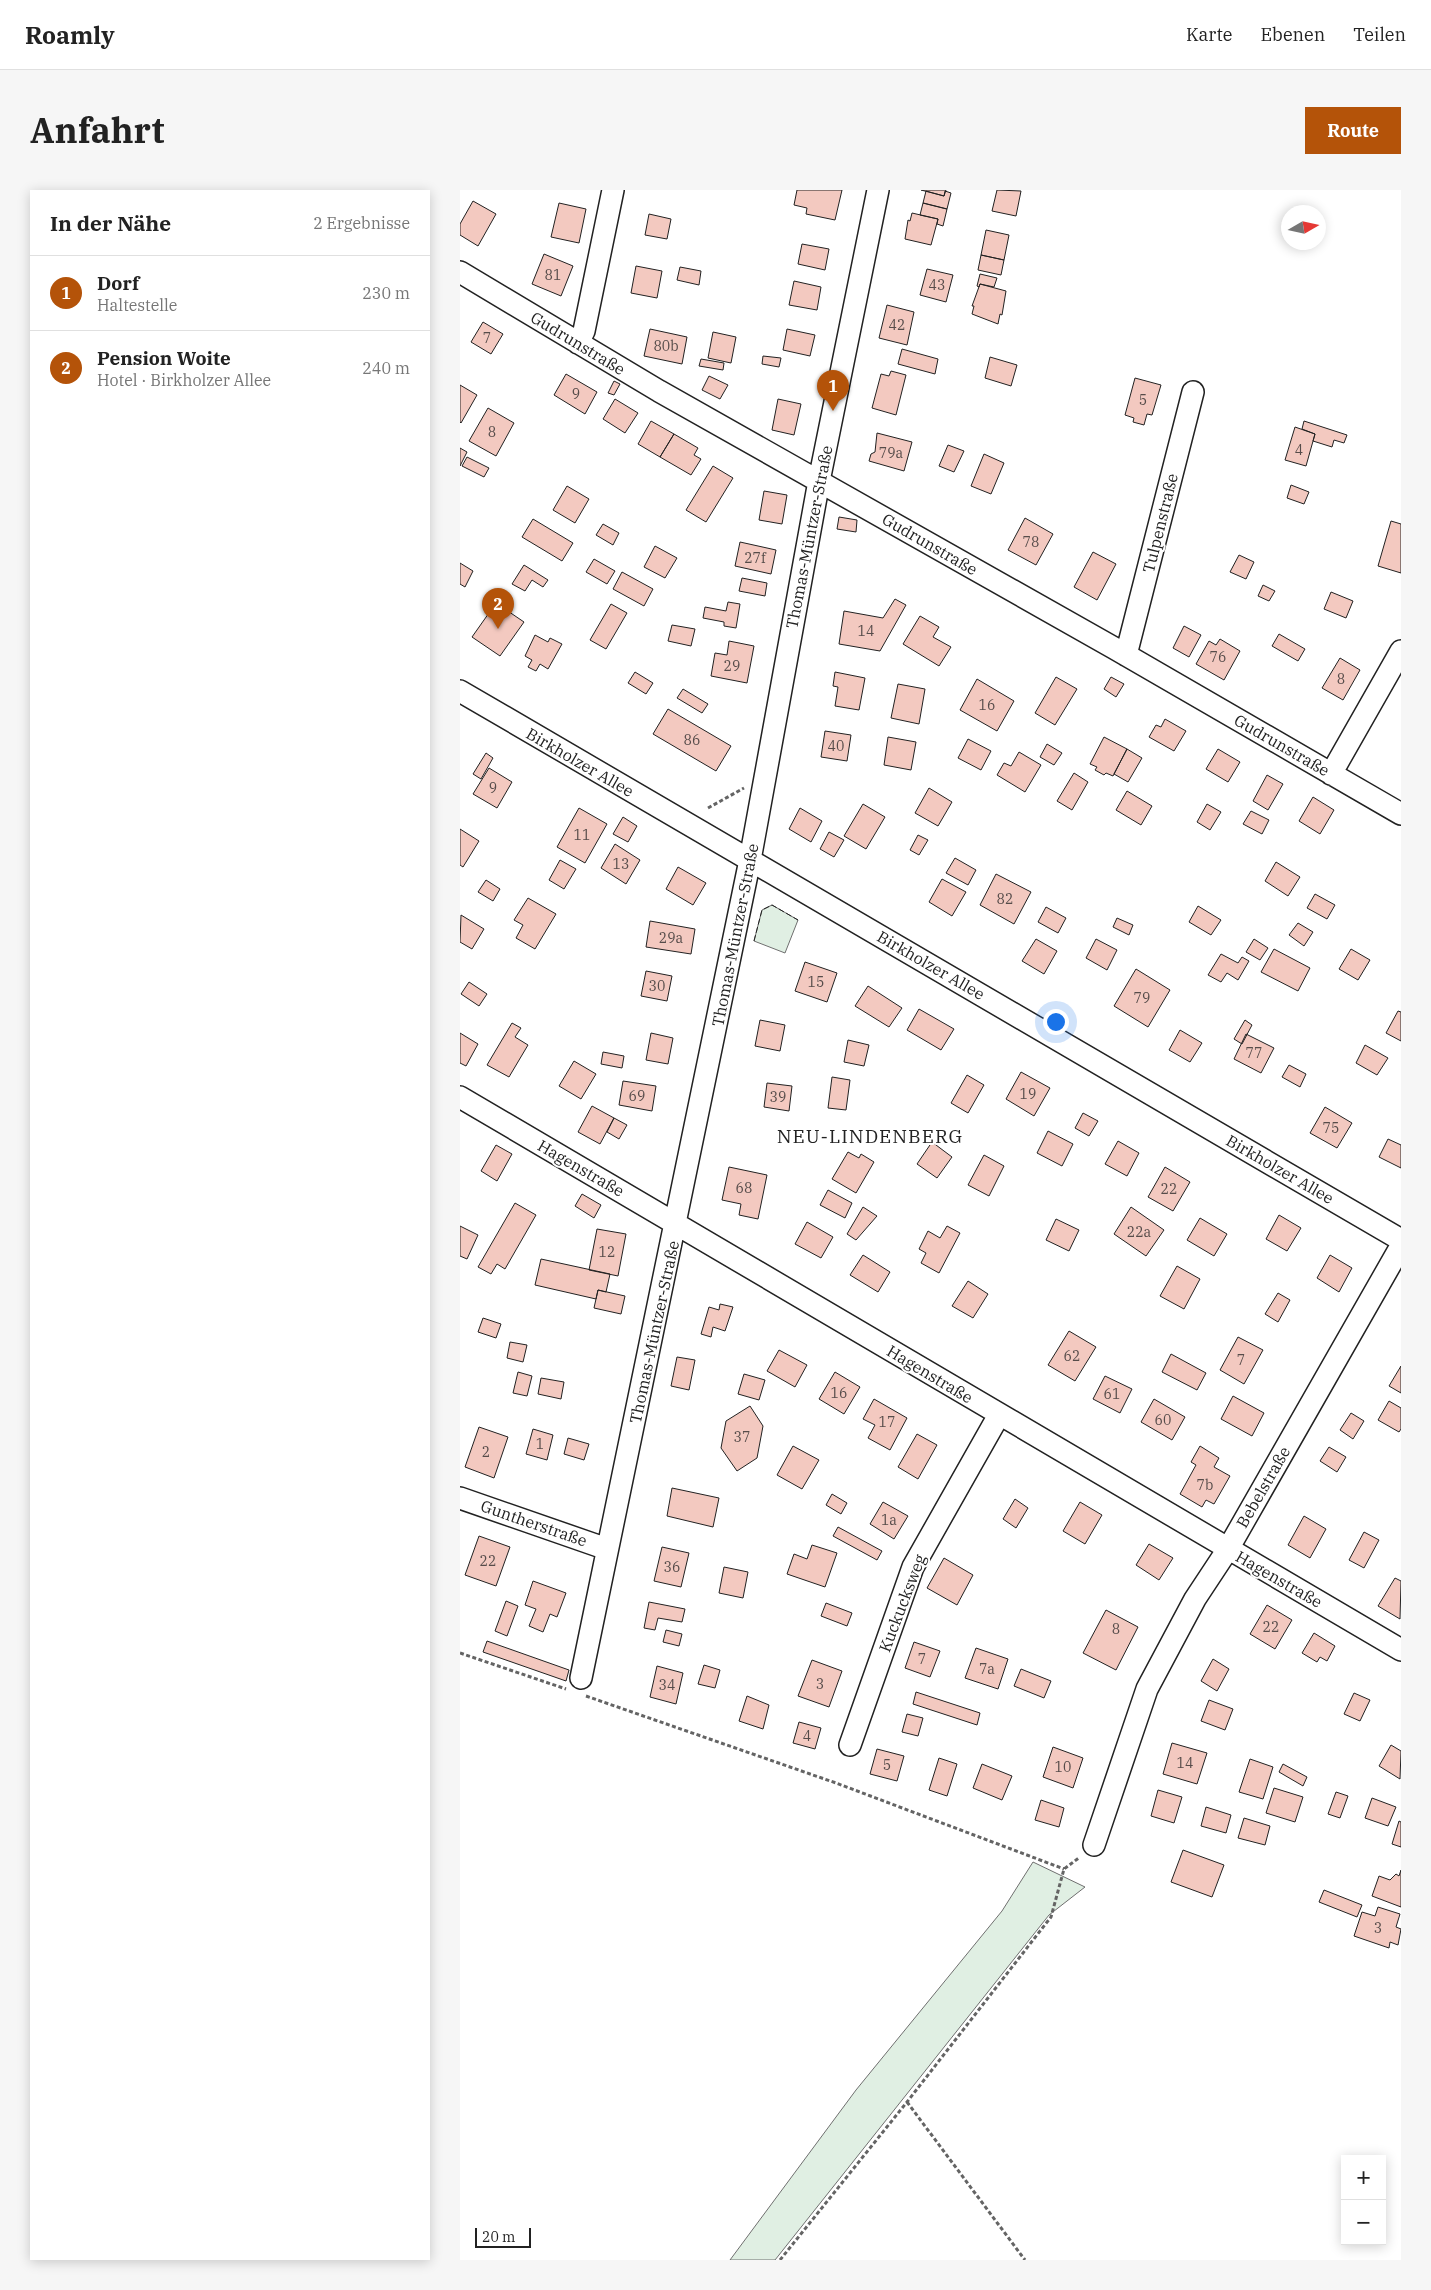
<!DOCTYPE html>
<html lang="de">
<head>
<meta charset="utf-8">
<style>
  body { margin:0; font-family:"IBM Plex Serif",serif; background:#f6f6f6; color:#222 }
  .controls { position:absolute; right:15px; bottom:15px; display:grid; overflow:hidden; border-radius:0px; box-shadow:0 2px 12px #0003 }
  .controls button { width:45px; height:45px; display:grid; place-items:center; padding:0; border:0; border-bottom:1px solid #e0e0e0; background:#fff; color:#222; font:25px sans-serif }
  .compass { position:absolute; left:821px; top:15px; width:45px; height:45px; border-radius:50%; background:#fff; box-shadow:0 2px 12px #0003; rotate:81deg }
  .scale { position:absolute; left:15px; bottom:12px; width:56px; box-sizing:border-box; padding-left:5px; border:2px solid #222; border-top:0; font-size:14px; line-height:18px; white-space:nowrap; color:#222; -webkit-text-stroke:4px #fff; paint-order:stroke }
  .you { position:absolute; left:595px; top:831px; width:18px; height:18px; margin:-12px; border:4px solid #fff; border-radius:50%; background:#1a73e8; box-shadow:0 0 0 8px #1a73e833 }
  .badge { display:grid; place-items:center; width:32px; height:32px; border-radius:50%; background:#b45309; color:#fff; font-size:16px; font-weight:700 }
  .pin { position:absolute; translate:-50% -41px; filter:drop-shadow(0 1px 2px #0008) }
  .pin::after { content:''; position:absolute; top:26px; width:18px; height:15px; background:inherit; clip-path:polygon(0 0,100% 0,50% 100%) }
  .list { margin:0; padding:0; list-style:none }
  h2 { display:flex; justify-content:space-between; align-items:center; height:65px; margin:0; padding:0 20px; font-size:21px }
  h2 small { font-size:16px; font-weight:400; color:#767676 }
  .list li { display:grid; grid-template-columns:32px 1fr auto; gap:15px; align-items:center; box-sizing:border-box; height:75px; padding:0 20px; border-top:1px solid #e0e0e0 }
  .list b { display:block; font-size:19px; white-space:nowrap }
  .list p { margin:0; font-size:16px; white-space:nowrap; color:#767676 }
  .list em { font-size:16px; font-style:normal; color:#767676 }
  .map { position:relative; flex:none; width:941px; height:2070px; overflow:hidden; border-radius:0px }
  header { display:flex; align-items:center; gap:30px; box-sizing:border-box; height:70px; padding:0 25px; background:#fff; border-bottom:1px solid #e0e0e0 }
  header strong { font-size:24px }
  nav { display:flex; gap:28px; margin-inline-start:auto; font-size:18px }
  .intro { display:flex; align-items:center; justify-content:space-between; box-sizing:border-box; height:120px; padding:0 30px }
  h1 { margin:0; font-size:35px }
  .button { padding:12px 22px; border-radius:0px; background:#b45309; color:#fff; font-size:18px; font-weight:700 }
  main { display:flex; gap:30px; padding:0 30px }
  aside { flex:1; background:#fff; border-radius:0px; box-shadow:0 2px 12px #0003 }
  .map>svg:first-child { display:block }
</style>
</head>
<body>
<header>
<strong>Roamly</strong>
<nav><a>Karte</a><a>Ebenen</a><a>Teilen</a></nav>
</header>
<div class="intro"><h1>Anfahrt</h1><a class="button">Route</a></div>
<main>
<aside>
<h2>In der Nähe<small>2 Ergebnisse</small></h2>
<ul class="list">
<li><span class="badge">1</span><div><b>Dorf</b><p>Haltestelle</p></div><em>230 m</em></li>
<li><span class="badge">2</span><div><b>Pension Woite</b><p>Hotel · Birkholzer Allee</p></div><em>240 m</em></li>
</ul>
</aside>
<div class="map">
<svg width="941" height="2070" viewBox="0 0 941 2070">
  <rect width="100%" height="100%" fill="#fff"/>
  <path fill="#e0efe3" stroke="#6f6f6f" d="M312 715 338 730 325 763 294 751 302 720Z
    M573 1672 625 1697 589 1725 315 2070H270L396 1900 542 1721Z"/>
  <path fill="#f3c9c0" stroke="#222" d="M337 0H382L375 30 346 24 347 18 334 15Z
    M461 0H486L484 6Z
    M537 0 561 1 556 26 532 21Z
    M466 1 484 6 485 1 491 3 487 19 463 13Z
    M13 11 36 24 18 56 0 45V34Z
    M99 13 126 19 119 53 91 47Z
    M463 13 487 19 483 36 477 34 478 29 460 25Z
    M452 23 478 29 471 55 445 49 448 30 450 31Z
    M189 24 211 29 207 49 185 45Z
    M526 40 549 45 544 70 521 65Z
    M342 54 369 59 365 80 338 74Z
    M84 64 113 76 101 106 72 94Z
    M521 65 544 70 541 85 518 80Z
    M176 76 202 81 197 108 171 103Z
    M220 77 241 81 239 95 217 90Z
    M467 79 493 85 486 112 460 105Z
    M520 84 537 88 534 97 520 94 519 97 517 96Z
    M334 91 361 97 357 120 329 115Z
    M520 94 546 101 542 125 540 124 538 134 512 124 514 116H512Z
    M427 115 454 122 447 155 419 148Z
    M23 132 43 144 31 164 11 152Z
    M190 139 227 147 222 174 184 166Z
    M327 139 355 145 350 166 323 160Z
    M253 142 276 147 271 173 248 168Z
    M442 159 478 169 475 184 438 174Z
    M303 166 321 168 319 177 302 174Z
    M530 167 557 175 551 196 525 188Z
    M241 169 264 173 263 180 239 176Z
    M431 181 446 185 436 225 412 218 421 184 429 186Z
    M106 184 137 202 125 224 94 205Z
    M249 186 268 195 260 209 242 200Z
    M675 188 701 195 692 225 687 224 684 235 673 232 674 228 665 225Z
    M154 191 160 194 154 205 148 203Z
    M0 195 17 205 1 233 0 232Z
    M155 209 178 223 165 243 143 229Z
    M318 209 341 214 334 245 312 240Z
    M28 218 54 233 36 266 9 251Z
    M191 231 214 244 200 267 178 254Z
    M844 231 887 245 884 253 874 250 872 257 853 251 855 244 842 239Z
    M835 237 855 244 846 276 825 270Z
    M417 243 452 252 444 281 409 271 411 264 415 262Z
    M214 244 238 258 234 265 241 269 231 285 200 267Z
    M488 255 504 261 494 282 479 276Z
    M0 258 7 262 0 276Z
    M524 264 544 273 531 304 511 296Z
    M7 267 29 278 24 287 2 276Z
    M253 276 273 288 246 332 226 320Z
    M831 295 849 302 844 314 827 308Z
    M107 296 129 309 115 333 93 320Z
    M304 301 327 305 322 334 299 330Z
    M379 327 397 330 396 342 377 339Z
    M565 328 593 344 576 375 548 360Z
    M73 329 113 353 102 371 62 347Z
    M931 331 941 334V383L918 376Z
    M143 334 159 343 153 355 136 345Z
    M280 352 316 360 311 384 275 376Z
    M195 356 217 368 205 388 184 377Z
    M633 362 656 374 637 410 614 397Z
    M779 365 794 372 786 389 770 382Z
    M134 369 155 381 147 394 126 382Z
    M0 373 13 381 5 397 0 394Z
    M64 375 88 390 83 397 72 390 65 401 52 394Z
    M162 382 193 399 184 416 153 399Z
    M282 388 307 393 305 406 279 401Z
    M803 395 815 401 809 411 798 406Z
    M871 402 893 411 886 428 864 419Z
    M435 409 446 415 420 461 379 454 384 421 423 428Z
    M268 412 280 414 276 438 264 436V432L243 428 245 417 266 421Z
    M36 413 64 432 40 466 12 447Z
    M151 414 167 423 146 459 130 450Z
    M460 426 479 437 473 447 491 457 479 476 443 454Z
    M212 435 235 439 231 456 208 451Z
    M724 436 741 445 729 467 713 458Z
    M819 444 845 459 838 471 812 456Z
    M75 445 88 452 90 448 102 454 88 479 80 474 76 481 68 477 72 470 65 466Z
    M760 449 780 461 764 490 736 474 749 451 756 455Z
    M269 451 294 456 287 493 251 486 255 463 267 465Z
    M880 468 900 480 883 510 862 498Z
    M175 482 193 493 186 504 168 493Z
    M375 482 405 488 399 520 375 516 378 497 373 496Z
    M596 487 617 499 595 535 575 523Z
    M651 487 664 494 656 507 644 499Z
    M517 489 554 511 537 541 500 520Z
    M438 494 465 499 459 534 431 528Z
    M223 499 248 514 242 523 217 508Z
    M208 519 271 556 256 581 193 544Z
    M705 529 726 541 714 561 689 547 696 535 701 537Z
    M365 541 391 545 387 571 361 567Z
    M428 547 456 552 451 580 424 575Z
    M644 547 667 559 653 586 646 583 644 585 635 580 637 577 630 574Z
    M508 549 531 561 521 580 498 568Z
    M587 554 602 563 594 575 580 567Z
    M667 559 682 568 668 592 654 584Z
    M758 559 780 572 768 592 746 579Z
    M559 562 581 575 565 602 537 585 544 573 551 576Z
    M26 563 33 568 21 589 13 584Z
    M29 578 52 592 37 618 13 604Z
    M614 583 628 592 612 620 597 611Z
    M807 585 823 594 808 620 793 611Z
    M469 598 492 612 478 636 455 623Z
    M667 601 692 616 681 635 656 620Z
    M853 607 874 620 860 644 839 631Z
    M403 614 425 627 406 659 384 646Z
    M747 614 761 622 750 640 737 632Z
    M119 618 147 634 125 673 97 657Z
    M340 618 362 631 351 652 329 639Z
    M791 621 809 630 802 644 783 634Z
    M163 627 177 636 168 652 153 644Z
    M0 639 19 651 3 677 0 675Z
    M369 642 384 650 374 667 360 659Z
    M458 645 468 650 459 665 450 660Z
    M155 654 180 670 166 694 141 678Z
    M495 668 516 680 508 695 486 683Z
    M100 670 116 679 104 699 89 690Z
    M816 672 840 687 828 706 805 691Z
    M218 677 246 693 233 715 206 699Z
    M536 684 571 702 554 734 520 715Z
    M482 689 506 702 492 726 469 712Z
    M26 690 40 699 33 711 18 702Z
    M855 704 875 715 867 729 847 718Z
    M68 708 96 724 75 759 56 748 63 735 54 730Z
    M738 716 761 730 751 745 729 732Z
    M586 717 606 728 598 743 578 732Z
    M1 725 24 739 12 759 0 752Z
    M657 728 673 735 669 745 653 737Z
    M190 731 235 739 231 764 186 757Z
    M838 733 853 742 844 756 829 745Z
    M576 749 597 761 584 784 562 771Z
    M636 749 657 760 647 780 626 768Z
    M794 749 808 758 800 770 786 762Z
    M814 759 850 778 838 801 801 782Z
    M891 759 910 770 898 790 879 779Z
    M761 764 778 773 782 767 789 771 778 790 767 783 761 792 748 785Z
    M345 772 377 783 367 812 335 801Z
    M676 779 710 800 688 837 654 816Z
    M186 781 212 786 207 811 181 806Z
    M9 792 27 804 19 816 1 804Z
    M408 796 442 818 429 837 395 816Z
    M459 819 494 839 481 860 447 840Z
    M938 821 941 822V851L926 843Z
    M300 830 325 835 320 861 295 856Z
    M785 830 792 835 782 854 774 849Z
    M52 833 61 838 55 847 68 855 49 887 27 875Z
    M720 840 742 853 730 872 709 860Z
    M0 843 18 854 6 876 0 873Z
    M191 843 213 848 208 874 186 870Z
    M786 844 814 858 801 883 774 869Z
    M388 850 409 855 404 876 384 872Z
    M905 855 928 868 917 885 896 873Z
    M143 862 164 866 162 878 141 874Z
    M114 871 136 884 121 909 99 896Z
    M829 875 846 884 840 897 822 887Z
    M561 882 590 898 574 926 546 909Z
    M507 885 524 895 508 923 491 913Z
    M372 887 390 890 386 920 368 918Z
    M163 891 196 896 192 921 159 915Z
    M307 893 332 896 329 921 304 917Z
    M132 916 154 928 140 954 118 942Z
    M865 917 892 933 877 958 850 943Z
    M623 923 638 931 629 946 615 938Z
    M154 928 167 935 159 949 147 942Z
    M588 941 613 954 602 976 577 963Z
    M928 949 941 955V978L919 967Z
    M658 951 679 963 667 986 645 974Z
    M472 952 492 967 477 988 457 974Z
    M36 955 52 964 37 991 21 981Z
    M388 962 399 968 401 964 414 972 396 1003 372 989Z
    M524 965 544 976 529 1006 508 995Z
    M269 977 307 985 298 1029 279 1025 281 1014 262 1010Z
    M705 977 730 992 713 1021 688 1007Z
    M368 1000 392 1013 385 1028 360 1015Z
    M122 1004 141 1015 134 1028 115 1016Z
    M55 1013 76 1025 45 1079 37 1074 31 1084 18 1077Z
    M403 1017 417 1026 396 1050 387 1044Z
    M671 1017 704 1040 686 1066 654 1044Z
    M819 1025 841 1038 827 1061 806 1049Z
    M740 1028 767 1044 754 1066 727 1050Z
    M596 1029 619 1040 609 1061 586 1050Z
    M347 1032 373 1047 361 1068 335 1054Z
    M0 1036 18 1045 7 1069 0 1066Z
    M487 1036 500 1043 479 1083 461 1073 466 1063 459 1059 468 1041 480 1048Z
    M137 1039 166 1044 158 1086 129 1080Z
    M403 1065 430 1082 418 1102 390 1085Z
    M870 1065 892 1078 879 1102 857 1088Z
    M81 1069 150 1084 146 1102 138 1100 136 1109 75 1095Z
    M717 1076 740 1089 724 1119 700 1106Z
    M508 1091 528 1104 513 1128 492 1116Z
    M138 1100 165 1106 161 1124 134 1118Z
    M818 1103 830 1110 818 1132 805 1124Z
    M260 1114 273 1117 265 1141 253 1137 251 1147 241 1144 249 1117 259 1120Z
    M23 1128 41 1134 36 1148 18 1142Z
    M609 1141 636 1157 615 1191 588 1175Z
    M778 1147 803 1160 784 1194 760 1180Z
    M50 1152 67 1155 63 1172 47 1168Z
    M319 1160 347 1175 335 1197 307 1181Z
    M711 1164 746 1183 737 1200 702 1182Z
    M217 1167 235 1170 229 1200 211 1196Z
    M941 1176V1203L929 1196Z
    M58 1182 72 1186 67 1206 53 1203Z
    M375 1182 400 1197 384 1224 359 1209Z
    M284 1184 305 1190 299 1210 278 1204Z
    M645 1186 672 1199 660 1223 633 1209Z
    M81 1188 104 1192 101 1209 78 1204Z
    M773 1206 804 1223 792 1246 761 1229Z
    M414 1209 447 1228 430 1260 408 1248 415 1235 403 1229Z
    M694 1209 725 1227 712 1250 681 1232Z
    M929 1211 941 1218V1239L939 1242 918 1230Z
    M290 1216 303 1236 297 1268 277 1281 261 1258 266 1231Z
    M891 1223 904 1231 893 1249 880 1240Z
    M19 1237 48 1247 34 1288 5 1277Z
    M73 1239 93 1245 87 1270 66 1264Z
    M457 1244 477 1255 458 1289 438 1277Z
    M108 1248 129 1254 124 1270 104 1264Z
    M333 1256 359 1270 342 1299 317 1285Z
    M740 1256 759 1268 754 1277 770 1286 754 1314 746 1310 742 1317 720 1304 736 1275 731 1272Z
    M869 1257 886 1267 877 1282 860 1271Z
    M212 1298 259 1308 253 1337 207 1326Z
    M372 1304 387 1313 381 1324 366 1315Z
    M555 1309 568 1318 556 1338 543 1329Z
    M423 1312 448 1326 434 1349 410 1334Z
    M620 1312 642 1325 625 1354 603 1341Z
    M844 1326 866 1339 850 1368 828 1355Z
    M378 1337 422 1361 417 1370 373 1346Z
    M904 1342 919 1350 904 1378 889 1370Z
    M19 1346 50 1357 36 1396 5 1385Z
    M689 1354 713 1368 699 1390 676 1375Z
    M352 1355 377 1363 365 1397 327 1384 334 1364 347 1369Z
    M202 1357 229 1363 221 1397 194 1391Z
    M484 1368 513 1385 497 1415 467 1398Z
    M264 1377 288 1382 283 1408 259 1403Z
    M935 1388 941 1391 940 1429 918 1416Z
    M73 1391 106 1403 97 1427 90 1424 83 1442 69 1436 76 1419 65 1415Z
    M46 1411 58 1416 47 1446 35 1441Z
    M189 1412 225 1419 222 1432 198 1428 195 1440 184 1438Z
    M366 1413 392 1423 387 1436 361 1426Z
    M807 1415 832 1430 815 1459 790 1444Z
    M646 1420 678 1437 656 1480 623 1463Z
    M206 1440 222 1444 219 1456 203 1452Z
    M854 1443 875 1456 867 1471 860 1467 857 1472 842 1463Z
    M27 1451 109 1480 106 1491 23 1462Z
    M454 1452 480 1461 470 1487 445 1478Z
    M516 1458 548 1469 538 1499 505 1488Z
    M753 1469 769 1479 757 1501 741 1491Z
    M352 1470 382 1481 369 1517 338 1506Z
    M244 1475 260 1480 255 1498 238 1494Z
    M197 1476 223 1483 216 1514 190 1507Z
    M561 1479 591 1491 584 1508 554 1496Z
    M456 1502 520 1523 517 1535 453 1514Z
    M894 1503 910 1510 900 1531 884 1524Z
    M287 1506 309 1515 303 1539 279 1531Z
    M749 1510 773 1519 765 1540 741 1531Z
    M447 1524 463 1528 458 1546 442 1542Z
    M339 1532 361 1538 355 1559 333 1553Z
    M712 1553 747 1563 737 1594 703 1584Z
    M931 1555 941 1561 940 1589 919 1576Z
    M593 1557 623 1568 613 1598 583 1587Z
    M417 1559 444 1566 437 1591 410 1584Z
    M479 1568 497 1574 487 1606 469 1600Z
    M790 1569 813 1577 803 1609 779 1602Z
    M522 1574 552 1586 542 1610 513 1598Z
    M823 1574 847 1587 843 1596 819 1582Z
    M814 1598 843 1607 835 1632 806 1623Z
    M698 1600 722 1607 714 1633 691 1626Z
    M876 1602 888 1606 880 1628 868 1624Z
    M912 1608 936 1617 928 1636 905 1628Z
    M581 1610 604 1618 599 1637 575 1630Z
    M746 1617 771 1625 766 1643 741 1636Z
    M784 1628 810 1636 805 1655 778 1648Z
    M939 1631 941 1632V1657L932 1654Z
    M723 1660 764 1675 752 1707 711 1692Z
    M941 1680V1717L912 1706 919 1686 930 1690 936 1684 939 1686Z
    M864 1700 902 1715 897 1727 859 1712Z
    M918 1717 940 1724 936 1737 941 1739 938 1755 930 1752 929 1758 894 1746 902 1722 915 1726Z"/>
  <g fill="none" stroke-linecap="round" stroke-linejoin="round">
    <g stroke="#222" stroke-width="24">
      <path id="minor" d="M0 82 199 201 654 458 941 624
        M118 153 124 141 153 0
        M666 465 733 202
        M0 501 941 1050
        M871 584 941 461
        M0 907 941 1460
        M0 1308 147 1359
        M121 1488 290 670 359 291 418 0
        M390 1555 453 1377 539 1225
        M634 1655 687 1499 735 1409 768 1359 941 1056"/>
    </g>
    <path stroke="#646464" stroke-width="3" stroke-dasharray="4 2.5" stroke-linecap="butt" d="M248 618 284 598
      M0 1463 106 1499
      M126 1506 376 1593 604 1679
      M447 1912 565 2070
      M320 2070 447 1912 591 1727 604 1679 620 1667"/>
    <use href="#minor" stroke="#fff" stroke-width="21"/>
    <path stroke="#222" stroke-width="1" stroke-dasharray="6 2.5" stroke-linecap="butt" d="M294 751 302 720 312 715 338 730"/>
  </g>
  <g text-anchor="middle" stroke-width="4" stroke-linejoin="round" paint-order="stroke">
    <g font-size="14" fill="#564c4a">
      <text x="93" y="90">81</text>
      <text x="477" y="100">43</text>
      <text x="437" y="140">42</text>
      <text x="27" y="153">7</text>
      <text x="206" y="161">80b</text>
      <text x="116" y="209">9</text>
      <text x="683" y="215">5</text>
      <text x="32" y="247">8</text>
      <text x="839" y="265">4</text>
      <text x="431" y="268">79a</text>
      <text x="571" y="357">78</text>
      <text x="295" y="373">27f</text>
      <text x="406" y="446">14</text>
      <text x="758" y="472">76</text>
      <text x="272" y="481">29</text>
      <text x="881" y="494">8</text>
      <text x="527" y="520">16</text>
      <text x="232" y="555">86</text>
      <text x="376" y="561">40</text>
      <text x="33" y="603">9</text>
      <text x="122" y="650">11</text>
      <text x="161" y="679">13</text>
      <text x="545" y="714">82</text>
      <text x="211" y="753">29a</text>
      <text x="356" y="797">15</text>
      <text x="197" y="801">30</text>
      <text x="682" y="813">79</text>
      <text x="794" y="868">77</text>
      <text x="568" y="909">19</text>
      <text x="177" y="911">69</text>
      <text x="318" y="912">39</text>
      <text x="871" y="943">75</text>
      <text x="284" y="1003">68</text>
      <text x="709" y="1004">22</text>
      <text x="679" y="1047">22a</text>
      <text x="147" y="1067">12</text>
      <text x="612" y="1171">62</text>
      <text x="781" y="1175">7</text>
      <text x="379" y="1208">16</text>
      <text x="652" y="1209">61</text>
      <text x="703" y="1235">60</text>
      <text x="427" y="1237">17</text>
      <text x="282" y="1252">37</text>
      <text x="80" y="1259">1</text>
      <text x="26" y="1267">2</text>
      <text x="745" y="1300">7b</text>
      <text x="429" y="1335">1a</text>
      <text x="28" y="1376">22</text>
      <text x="212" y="1382">36</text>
      <text x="811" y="1442">22</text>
      <text x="656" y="1444">8</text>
      <text x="462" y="1474">7</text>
      <text x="527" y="1484">7a</text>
      <text x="360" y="1499">3</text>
      <text x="207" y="1500">34</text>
      <text x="347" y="1551">4</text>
      <text x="725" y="1578">14</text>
      <text x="427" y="1580">5</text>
      <text x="603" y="1582">10</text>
      <text x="918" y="1743">3</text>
    </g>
    <g font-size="16" fill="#222" stroke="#fff">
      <text transform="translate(118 153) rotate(31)" y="6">Gudrunstraße</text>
      <text transform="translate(700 333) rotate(-76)" y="6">Tulpenstraße</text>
      <text transform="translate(349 347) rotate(-79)" y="6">Thomas-Müntzer-Straße</text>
      <text transform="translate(470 354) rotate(30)" y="6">Gudrunstraße</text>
      <text transform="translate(822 555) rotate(30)" y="6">Gudrunstraße</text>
      <text transform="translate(120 572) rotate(30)" y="6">Birkholzer Allee</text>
      <text transform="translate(275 745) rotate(-79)" y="6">Thomas-Müntzer-Straße</text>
      <text transform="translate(471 775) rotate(30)" y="6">Birkholzer Allee</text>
      <text transform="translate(121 978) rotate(30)" y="6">Hagenstraße</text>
      <text transform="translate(820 979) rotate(30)" y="6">Birkholzer Allee</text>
      <text transform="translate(194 1142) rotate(-78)" y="6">Thomas-Müntzer-Straße</text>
      <text transform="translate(470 1184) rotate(31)" y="6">Hagenstraße</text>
      <text transform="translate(803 1297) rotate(-60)" y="6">Bebelstraße</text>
      <text transform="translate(74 1333) rotate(19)" y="6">Guntherstraße</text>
      <text transform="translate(819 1389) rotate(30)" y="6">Hagenstraße</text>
      <text transform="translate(442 1413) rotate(-69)" y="6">Kuckucksweg</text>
    </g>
    <g font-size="19" letter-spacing="1" fill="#222" stroke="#fff">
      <text x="410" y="953">NEU-LINDENBERG</text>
    </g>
  </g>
</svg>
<div class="controls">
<button>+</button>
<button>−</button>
</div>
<svg class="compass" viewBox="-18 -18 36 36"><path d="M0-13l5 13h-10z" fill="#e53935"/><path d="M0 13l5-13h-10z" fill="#767676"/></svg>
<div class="scale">20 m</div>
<div class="you"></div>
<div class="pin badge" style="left:373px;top:221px">1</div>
<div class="pin badge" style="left:38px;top:439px">2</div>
</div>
</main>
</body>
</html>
